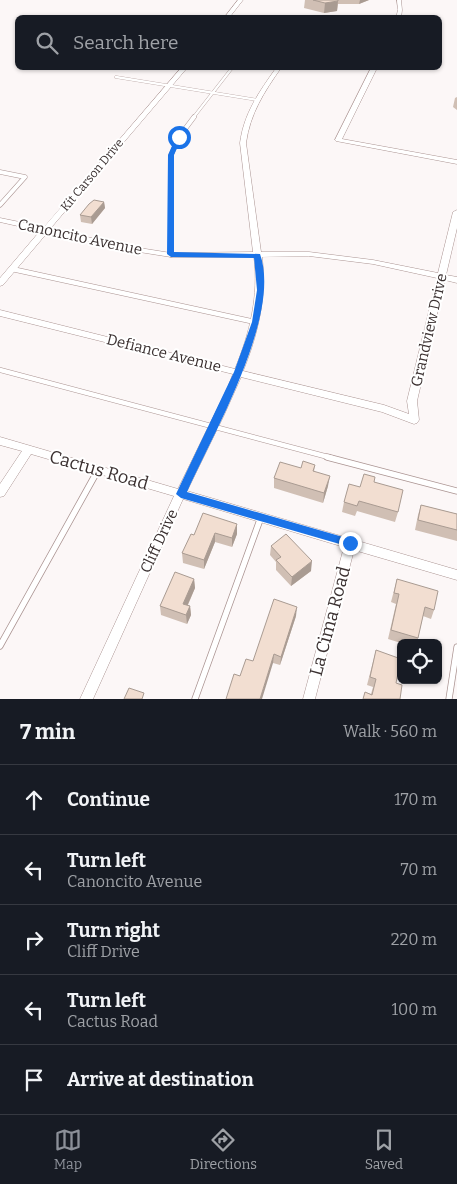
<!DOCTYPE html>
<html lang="en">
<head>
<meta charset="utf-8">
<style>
  body { margin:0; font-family:Bitter,serif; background:#242831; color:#f1f3f6 }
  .controls { position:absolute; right:15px; bottom:15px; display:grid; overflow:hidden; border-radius:8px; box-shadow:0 1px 4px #0004 }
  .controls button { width:45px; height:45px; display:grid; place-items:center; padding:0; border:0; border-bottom:1px solid #363941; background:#171b24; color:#f1f3f6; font:25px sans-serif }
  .stop { position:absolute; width:15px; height:15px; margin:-11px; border:4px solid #1a73e8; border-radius:50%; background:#fff }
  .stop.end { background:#1a73e8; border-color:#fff; box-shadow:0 1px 5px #0008 }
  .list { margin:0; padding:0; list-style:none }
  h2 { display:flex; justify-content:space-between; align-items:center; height:65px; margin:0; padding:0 20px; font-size:21px }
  h2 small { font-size:16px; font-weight:400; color:#9ea1a6 }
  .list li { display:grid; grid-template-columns:32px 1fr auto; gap:15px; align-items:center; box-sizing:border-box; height:70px; padding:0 20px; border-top:1px solid #363941 }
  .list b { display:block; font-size:19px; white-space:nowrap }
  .list p { margin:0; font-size:16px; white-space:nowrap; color:#9ea1a6 }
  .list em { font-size:16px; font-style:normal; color:#9ea1a6 }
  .icon { flex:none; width:28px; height:28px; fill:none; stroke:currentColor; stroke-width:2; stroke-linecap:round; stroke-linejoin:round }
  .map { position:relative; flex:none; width:457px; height:699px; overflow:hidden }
  .search { position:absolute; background:#171b24; box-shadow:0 1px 4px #0004; left:15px; right:15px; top:15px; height:55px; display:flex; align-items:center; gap:12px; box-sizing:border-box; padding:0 18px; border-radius:8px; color:#9ea1a6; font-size:19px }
  .sheet { height:415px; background:#171b24 }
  nav { display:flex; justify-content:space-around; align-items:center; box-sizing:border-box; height:70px; border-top:1px solid #363941; background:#171b24; font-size:14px; color:#9ea1a6 }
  nav a { display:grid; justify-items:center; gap:2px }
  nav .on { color:#8c9099 }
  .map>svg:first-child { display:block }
</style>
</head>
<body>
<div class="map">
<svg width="457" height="699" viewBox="0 0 457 699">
  <rect width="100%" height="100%" fill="#fcf7f7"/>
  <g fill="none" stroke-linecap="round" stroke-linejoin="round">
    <g stroke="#ab9492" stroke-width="3">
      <path id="lane-far3" d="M116 77 257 100
        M193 118 232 68"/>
    </g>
    <g stroke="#ab9492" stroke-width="5">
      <path id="lane-far2" d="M0 172 25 177 0 205
        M171 255V155L179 137 194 117"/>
    </g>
    <g stroke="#ab9492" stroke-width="5.5">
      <path id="lane-far1" d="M12 269 255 322
        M0 370 332 458"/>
    </g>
    <g stroke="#ab9492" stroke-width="7">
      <path id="lane" d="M327 457 457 491
        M0 646 98 470
        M195 699 261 517
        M449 699 457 647"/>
    </g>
    <g stroke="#ab9492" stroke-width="1">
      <path id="street" d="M238 0H243L229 18H224Z
        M397 0H401L402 10 401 18H396L398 10Z
        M181 68H187L50 229 133 247 171 253 253 252 240 143C244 113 259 92 276 68H281C264 92 250 114 246 143L261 252H309L373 260 438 273 453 212 457 210V228L446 275 457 277V283L445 280 417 401 419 420 417 423 414 424 382 412 241 377 224 415 187 491 457 570V580L354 550 315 699H303L344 547 183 499 93 699H80L174 496 31 454 4 496 0 497V484L22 451 0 445V437L178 489 228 387 233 374 0 316V310L235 369C250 333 259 295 254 257H171L133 251 47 233 3 285 0 286V278L40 231 0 222V218L44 227ZM309 256 373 264 437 278 407 401 409 414 384 405 243 371C258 334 267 296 262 257Z
        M371 68H377L342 139 457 160V164L336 141 335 140Z"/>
    </g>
    <use href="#lane-far3" stroke="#fff" stroke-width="2.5"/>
    <use href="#lane-far2" stroke="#fff" stroke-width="4"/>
    <use href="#lane-far1" stroke="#fff" stroke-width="4.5"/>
    <use href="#lane" stroke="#fff" stroke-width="5.5"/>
    <use href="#street" fill="#fff" fill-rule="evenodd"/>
  </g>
  <path fill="#d0bfb4" d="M305 0H369L359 4H338L337 11 324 13 304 8Z
    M457 97V110L453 107 455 98Z
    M104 202 105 208 92 224 81 222 80 215Z
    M315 465 314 472 328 486 323 503 274 488V478L301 468Z
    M374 482 398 512 395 522 357 511 355 516 342 512 344 502 360 487Z
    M421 505 457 514V541L415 530 418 515Z
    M237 524V534L232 547 215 542 204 569 183 563 182 553 194 535Z
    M271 546 311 571 291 586 276 570V562L270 555Z
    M194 579 195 588 188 605 190 606 191 615 187 624 161 615 160 606Z
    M397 579 434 610 431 619 423 616 418 638 417 643H401L388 639 396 604 391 602Z
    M296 616 280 665 273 663 240 676 253 661Z
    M376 650 396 683 400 699H363L365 692 371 694 373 687 367 685Z"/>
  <path fill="#a99b92" d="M360 0H369L359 4Z
    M338 1 337 11 324 13 325 3Z
    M104 202 105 208 92 224 91 217Z
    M330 476 328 486 323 503 324 493Z
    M237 524V534L232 547V538Z
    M215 533V542L204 569V560Z
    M312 561 311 571 291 586 292 577Z
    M194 579 195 588 184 613 183 604Z
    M190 606 191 615 187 624 186 615Z
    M297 607 296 616 280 665 281 657Z
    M274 654 273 663 262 699H260Z"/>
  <path fill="#f2ded1" stroke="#a99b92" d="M313 0H338V1L325 3Z
    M94 200 104 202 91 217 80 215 89 204Z
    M303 461 315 465 313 471 330 476 324 493 274 478 280 462 301 468Z
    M364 474 375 477 374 482 403 490 398 512 359 501 357 506 344 502 349 484 360 487Z
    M421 505 457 514V530L418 520Z
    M203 513 237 524 232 538 215 533 204 560 182 553 191 534 194 535Z
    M286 534 312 561 292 577 276 560 281 557 271 546Z
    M175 572 194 579 183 604 190 606 186 615 160 606Z
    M397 579 438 591 434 610 425 607 418 638 391 630 399 594 394 593Z
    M274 599 297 607 281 657 274 654 260 699H226L234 674 240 676 246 659 253 661Z
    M376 650 401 659 396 683 402 685 400 699H363L365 692 372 695 376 679 370 677Z
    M129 688 144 693 142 699H124Z"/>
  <path fill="#1a73e8" d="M179 135 182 137 174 155V252L260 254C282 315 213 434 187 492L350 539 355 543 354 546 350 547 181 498 176 494 234 372 252 322 257 290 254 258 171 257 167 254 168 155 176 137Z"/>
  <g text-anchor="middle" stroke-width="4" stroke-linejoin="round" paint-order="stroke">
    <g font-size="12" fill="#3b3131" stroke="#fff">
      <text transform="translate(92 175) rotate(-50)" y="4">Kit Carson Drive</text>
    </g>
    <g font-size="15" fill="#3b3131" stroke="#fff">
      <text transform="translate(80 237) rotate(12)" y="5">Canoncito Avenue</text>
      <text transform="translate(429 330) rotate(-77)" y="5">Grandview Drive</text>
      <text transform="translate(164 353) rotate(14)" y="5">Defiance Avenue</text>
      <text transform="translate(159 541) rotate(-65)" y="5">Cliff Drive</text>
    </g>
    <g font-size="18" fill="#3b3131" stroke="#fff">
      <text transform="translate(99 470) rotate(16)" y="6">Cactus Road</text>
      <text transform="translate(330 621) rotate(-75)" y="6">La Cima Road</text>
    </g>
  </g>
</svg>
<div class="controls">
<button><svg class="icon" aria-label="locate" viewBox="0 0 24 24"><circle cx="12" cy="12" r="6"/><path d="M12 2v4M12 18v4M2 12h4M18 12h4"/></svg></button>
</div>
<div class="stop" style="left:179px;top:137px"></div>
<div class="stop end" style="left:350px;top:543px"></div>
<div class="search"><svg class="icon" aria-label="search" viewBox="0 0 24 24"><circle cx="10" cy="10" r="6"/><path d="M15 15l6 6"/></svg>Search here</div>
</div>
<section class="sheet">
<h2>7 min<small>Walk · 560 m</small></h2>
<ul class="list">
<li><svg class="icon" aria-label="ahead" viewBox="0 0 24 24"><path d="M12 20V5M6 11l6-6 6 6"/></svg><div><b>Continue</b></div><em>170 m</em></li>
<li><svg class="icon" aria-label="left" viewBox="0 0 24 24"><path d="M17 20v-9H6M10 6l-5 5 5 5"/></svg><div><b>Turn left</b><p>Canoncito Avenue</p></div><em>70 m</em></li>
<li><svg class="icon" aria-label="right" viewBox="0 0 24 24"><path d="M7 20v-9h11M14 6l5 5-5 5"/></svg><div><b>Turn right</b><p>Cliff Drive</p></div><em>220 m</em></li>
<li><svg class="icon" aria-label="left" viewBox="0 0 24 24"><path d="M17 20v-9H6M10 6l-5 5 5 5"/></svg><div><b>Turn left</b><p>Cactus Road</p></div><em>100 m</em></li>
<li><svg class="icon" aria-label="arrive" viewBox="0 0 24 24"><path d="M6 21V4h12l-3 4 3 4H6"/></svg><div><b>Arrive at destination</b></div></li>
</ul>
</section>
<nav>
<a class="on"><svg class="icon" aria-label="map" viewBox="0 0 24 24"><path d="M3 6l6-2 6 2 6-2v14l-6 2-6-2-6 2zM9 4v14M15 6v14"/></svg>Map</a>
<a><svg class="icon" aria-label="directions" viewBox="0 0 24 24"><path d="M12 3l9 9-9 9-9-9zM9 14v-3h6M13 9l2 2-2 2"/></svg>Directions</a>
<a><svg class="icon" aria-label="saved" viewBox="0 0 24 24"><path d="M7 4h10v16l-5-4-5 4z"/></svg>Saved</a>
</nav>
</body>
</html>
